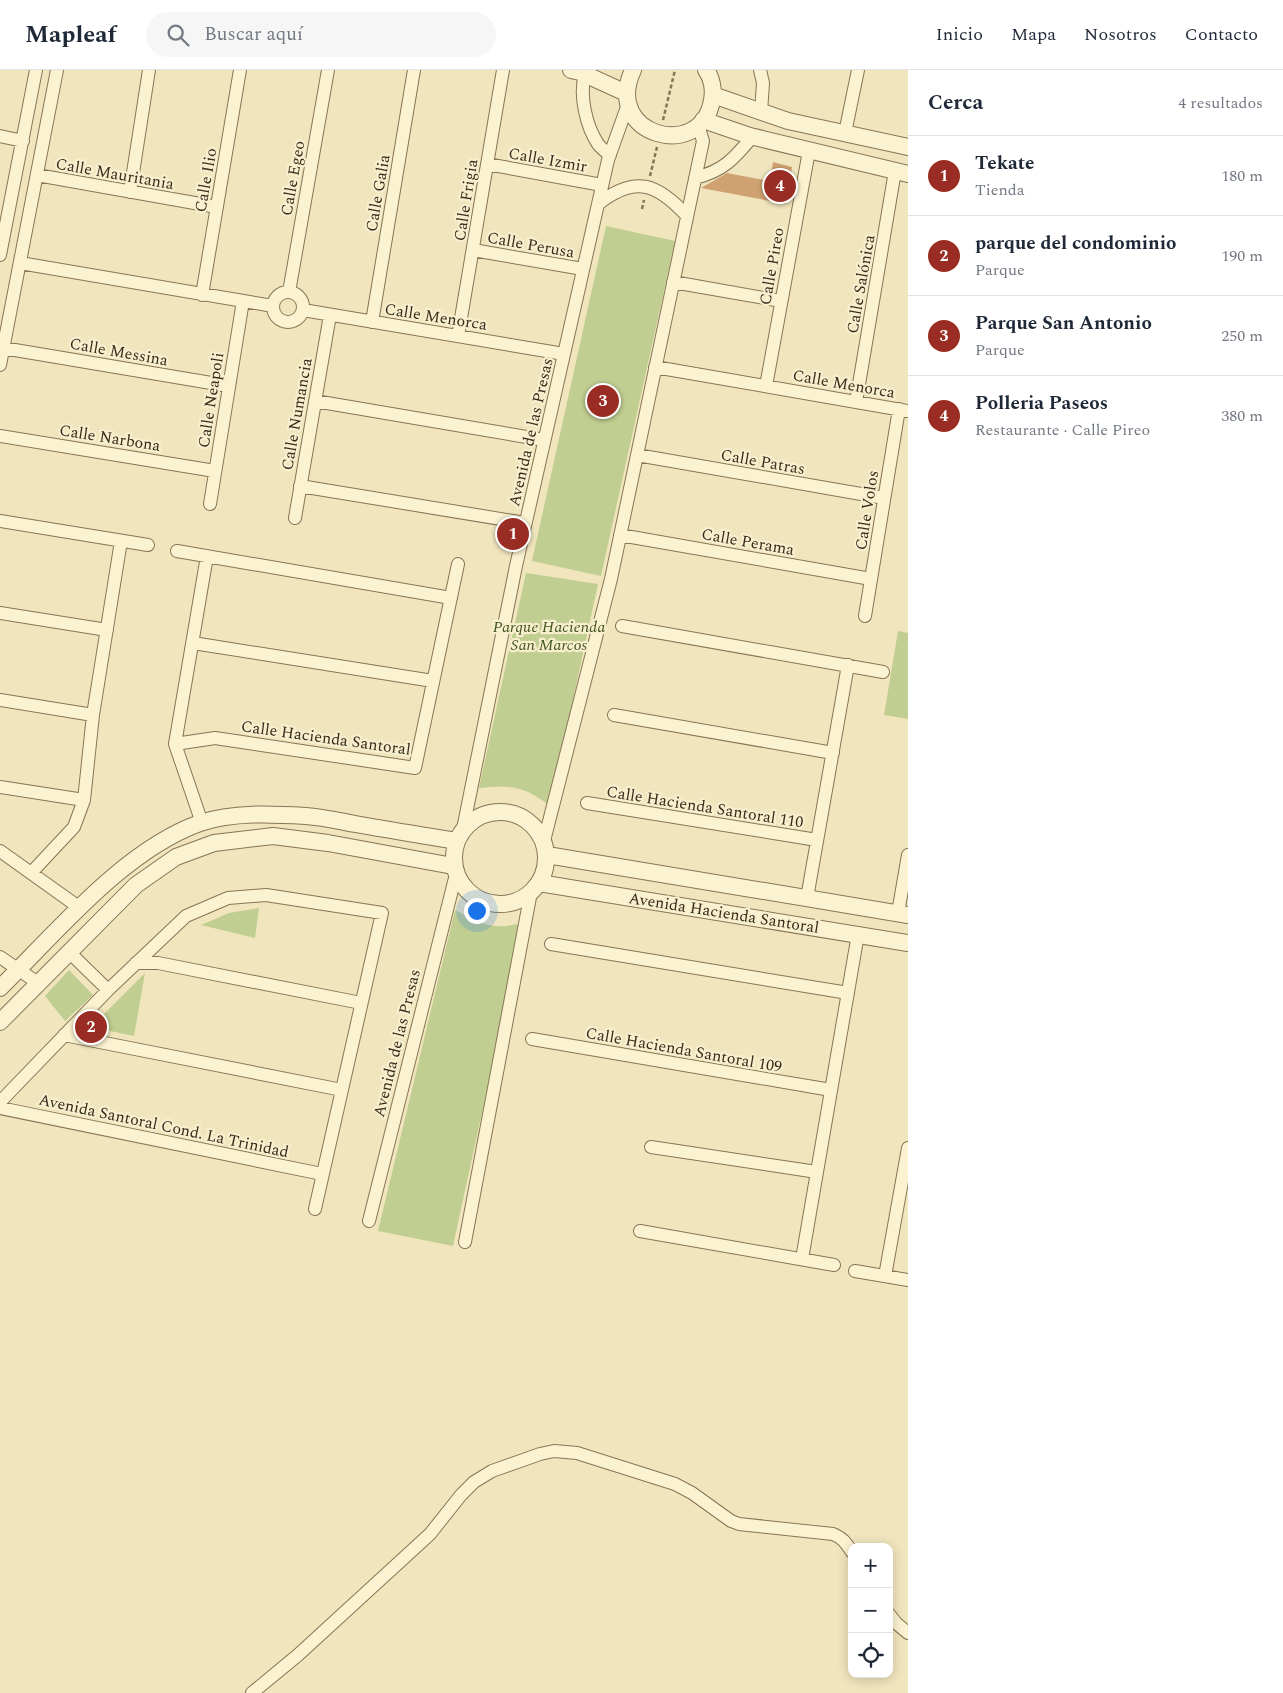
<!DOCTYPE html>
<html lang="es">
<head>
<meta charset="utf-8">
<style>
  body { margin:0; font-family:Spectral,serif; background:#f6f6f7; color:#1f2937 }
  .controls { position:absolute; right:15px; bottom:15px; display:grid; overflow:hidden; border-radius:10px; box-shadow:0 2px 12px #0003 }
  .controls button { width:45px; height:45px; display:grid; place-items:center; padding:0; border:0; border-bottom:1px solid #e0e1e3; background:#fff; color:#1f2937; font:25px sans-serif }
  .you { position:absolute; left:476px; top:840px; width:18px; height:18px; margin:-12px; border:4px solid #fff; border-radius:50%; background:#1a73e8; box-shadow:0 0 0 8px #1a73e833 }
  .badge { display:grid; place-items:center; width:32px; height:32px; border-radius:50%; background:#9a2d23; color:#fff; font-size:16px; font-weight:700 }
  .pin { position:absolute; translate:-50% -50%; border:2px solid #fff; box-shadow:0 1px 5px #0006 }
  .list { margin:0; padding:0; list-style:none }
  h2 { display:flex; justify-content:space-between; align-items:center; height:65px; margin:0; padding:0 20px; font-size:21px }
  h2 small { font-size:16px; font-weight:400; color:#747a83 }
  .list li { display:grid; grid-template-columns:32px 1fr auto; gap:15px; align-items:center; box-sizing:border-box; height:80px; padding:0 20px; border-top:1px solid #e0e1e3 }
  .list b { display:block; font-size:19px; white-space:nowrap }
  .list p { margin:0; font-size:16px; white-space:nowrap; color:#747a83 }
  .list em { font-size:16px; font-style:normal; color:#747a83 }
  .icon { flex:none; width:28px; height:28px; fill:none; stroke:currentColor; stroke-width:2; stroke-linecap:round; stroke-linejoin:round }
  .map { position:relative; flex:none; width:908px; height:1623px; overflow:hidden }
  header { display:flex; align-items:center; gap:30px; box-sizing:border-box; height:70px; padding:0 25px; background:#fff; border-bottom:1px solid #e0e1e3 }
  header strong { font-size:24px }
  nav { display:flex; gap:28px; margin-inline-start:auto; font-size:18px }
  .search { width:350px; height:45px; background:#f6f6f7; display:flex; align-items:center; gap:12px; box-sizing:border-box; padding:0 18px; border-radius:28px; color:#747a83; font-size:19px }
  main { display:flex }
  aside { flex:1; background:#fff }
  .map>svg:first-child { display:block }
</style>
</head>
<body>
<header>
<strong>Mapleaf</strong>
<div class="search"><svg class="icon" aria-label="search" viewBox="0 0 24 24"><circle cx="10" cy="10" r="6"/><path d="M15 15l6 6"/></svg>Buscar aquí</div>
<nav><a>Inicio</a><a>Mapa</a><a>Nosotros</a><a>Contacto</a></nav>
</header>
<main>
<div class="map">
<svg width="908" height="1623" viewBox="0 0 908 1623">
  <rect width="100%" height="100%" fill="#f0e5bd"/>
  <path fill="#c1ce91" d="M606 156 675 171 601 506 532 491Z
    M526 503 598 514 550 736C524 716 512 715 479 718Z
    M898 561 908 563V649L884 645Z
    M259 838 255 868 201 855 229 843Z
    M455 840C476 851 492 861 516 854L522 858 453 1176 378 1161Z
    M69 900 93 925 65 951 45 926Z
    M145 903 134 966 91 957Z"/>
  <path fill="#d0a271" d="M773 92 792 97 786 134 701 118 727 103 770 111Z"/>
  <g fill="none" stroke-linecap="round" stroke-linejoin="round">
    <g stroke="#887555" stroke-width="14">
      <path id="minor" d="M760 0 763 13 761 42
        M585 4C579 25 586 56 598 74 601 78 606 82 610 85
        M845 63 858 0
        M0 66 23 71
        M487 94 602 115
        M37 105 217 137
        M695 108C723 101 734 89 752 67
        M130 122 149 0
        M598 134C635 105 657 113 687 146
        M473 180 583 199
        M0 185 36 0
        M20 193 273 236
        M673 212 781 231
        M289 222 328 0
        M273 237a15 15 0 1 1 30 0a15 15 0 1 1-30 0Z
        M202 225 240 0
        M303 240 564 284
        M372 252 414 0
        M458 266 503 0
        M3 278 229 316
        M0 295 57 0
        M655 297 908 341
        M766 316 809 81
        M315 331 544 370
        M856 332 895 101
        M0 366 215 401
        M637 385 884 428
        M300 416 525 453
        M210 434 243 231
        M295 448 330 245
        M0 451 148 475
        M620 465 871 509
        M177 481 451 528
        M0 543 107 560
        M865 546 899 339
        M622 556 883 602
        M193 573 433 611
        M0 630 93 645
        M614 645 833 683
        M175 674 215 668 415 698 458 494
        M0 717 84 730
        M587 733 817 770
        M202 753 175 674 207 486
        M463 759 516 496 608 90 628 34
        M544 771 611 509 703 71 698 55
        M0 781 80 838
        M31 803 74 757 84 730 93 645 121 471
        M807 828 848 595
        M898 843 908 785
        M551 874 848 923
        M69 882 108 920
        M0 887 38 913
        M136 893H158L361 933
        M64 965 342 1020
        M532 969 831 1020
        M0 1032 108 920 186 846 228 828 266 825 382 843 315 1139
        M0 1038 322 1104
        M651 1077 817 1102
        M369 1151 456 804
        M640 1161 834 1195
        M465 1172 531 822
        M802 1189 858 864
        M855 1201 908 1210
        M885 1206 908 1078
        M889 1544 896 1553 908 1563
        M252 1623 298 1585 430 1464 461 1425 474 1412 492 1401 540 1384 554 1381 577 1383 675 1414 692 1423 731 1451 739 1454 833 1464C843 1468 846 1473 852 1482"/>
    </g>
    <g stroke="#887555" stroke-width="18">
      <path id="tertiary" d="M571 0 580 2 626 23
        M633 0C602 66 702 92 712 30 714 20 712 8 706 0
        M713 25 788 51 908 77
        M703 50 750 66 908 104
        M454 788a46 46 0 1 1 92 0a46 46 0 1 1-92 0Z
        M547 785 908 845
        M539 813 908 873
        M0 918C57 862 124 780 200 753 233 742 272 744 306 746 322 747 339 751 355 754 388 760 422 765 456 771
        M0 952 136 815 176 787 214 773 273 766 328 773 453 796"/>
    </g>
    <path stroke="#887555" stroke-width="2.5" stroke-dasharray="4 2.5" stroke-linecap="butt" d="M663 50 675 0
      M650 106 657 77
      M642 139 644 130"/>
    <use href="#minor" stroke="#faf2d0" stroke-width="12"/>
    <use href="#tertiary" stroke="#faf2d0" stroke-width="16"/>
  </g>
  <g text-anchor="middle" stroke-width="4.5" stroke-linejoin="round" paint-order="stroke">
    <g font-size="16" fill="#372b1b" stroke="#f7efcd">
      <text transform="translate(548 89) rotate(10)" y="6">Calle Izmir</text>
      <text transform="translate(115 103) rotate(10)" y="6">Calle Mauritania</text>
      <text transform="translate(292 108) rotate(-80)" y="6">Calle Egeo</text>
      <text transform="translate(205 110) rotate(-80)" y="6">Calle Ilio</text>
      <text transform="translate(377 123) rotate(-80)" y="6">Calle Galia</text>
      <text transform="translate(465 130) rotate(-81)" y="6">Calle Frigia</text>
      <text transform="translate(531 174) rotate(10)" y="6">Calle Perusa</text>
      <text transform="translate(771 196) rotate(-80)" y="6">Calle Pireo</text>
      <text transform="translate(860 214) rotate(-80)" y="6">Calle Salónica</text>
      <text transform="translate(436 246) rotate(9)" y="6">Calle Menorca</text>
      <text transform="translate(119 281) rotate(10)" y="6">Calle Messina</text>
      <text transform="translate(844 313) rotate(10)" y="6">Calle Menorca</text>
      <text transform="translate(210 330) rotate(-81)" y="6">Calle Neapoli</text>
      <text transform="translate(296 344) rotate(-80)" y="6">Calle Numancia</text>
      <text transform="translate(530 362) rotate(-77)" y="6">Avenida de las Presas</text>
      <text transform="translate(110 367) rotate(9)" y="6">Calle Narbona</text>
      <text transform="translate(763 391) rotate(10)" y="6">Calle Patras</text>
      <text transform="translate(866 440) rotate(-81)" y="6">Calle Volos</text>
      <text transform="translate(748 471) rotate(10)" y="6">Calle Perama</text>
      <text transform="translate(326 667) rotate(8)" y="6">Calle Hacienda Santoral</text>
      <text transform="translate(705 736) rotate(9)" y="6">Calle Hacienda Santoral 110</text>
      <text transform="translate(724 842) rotate(9)" y="6">Avenida Hacienda Santoral</text>
      <text transform="translate(396 973) rotate(-76)" y="6">Avenida de las Presas</text>
      <text transform="translate(684 979) rotate(10)" y="6">Calle Hacienda Santoral 109</text>
      <text transform="translate(164 1055) rotate(12)" y="6">Avenida Santoral Cond. La Trinidad</text>
    </g>
    <g font-size="16" font-style="italic" fill="#425420" stroke="#f7efcd">
      <text x="549" y="562">Parque Hacienda<tspan x="549" dy="18">San Marcos</tspan></text>
    </g>
  </g>
</svg>
<div class="controls">
<button>+</button>
<button>−</button>
<button><svg class="icon" aria-label="locate" viewBox="0 0 24 24"><circle cx="12" cy="12" r="6"/><path d="M12 2v4M12 18v4M2 12h4M18 12h4"/></svg></button>
</div>
<div class="you"></div>
<div class="pin badge" style="left:513px;top:464px">1</div>
<div class="pin badge" style="left:91px;top:957px">2</div>
<div class="pin badge" style="left:603px;top:331px">3</div>
<div class="pin badge" style="left:780px;top:116px">4</div>
</div>
<aside>
<h2>Cerca<small>4 resultados</small></h2>
<ul class="list">
<li><span class="badge">1</span><div><b>Tekate</b><p>Tienda</p></div><em>180 m</em></li>
<li><span class="badge">2</span><div><b>parque del condominio</b><p>Parque</p></div><em>190 m</em></li>
<li><span class="badge">3</span><div><b>Parque San Antonio</b><p>Parque</p></div><em>250 m</em></li>
<li><span class="badge">4</span><div><b>Polleria Paseos</b><p>Restaurante · Calle Pireo</p></div><em>380 m</em></li>
</ul>
</aside>
</main>
</body>
</html>
